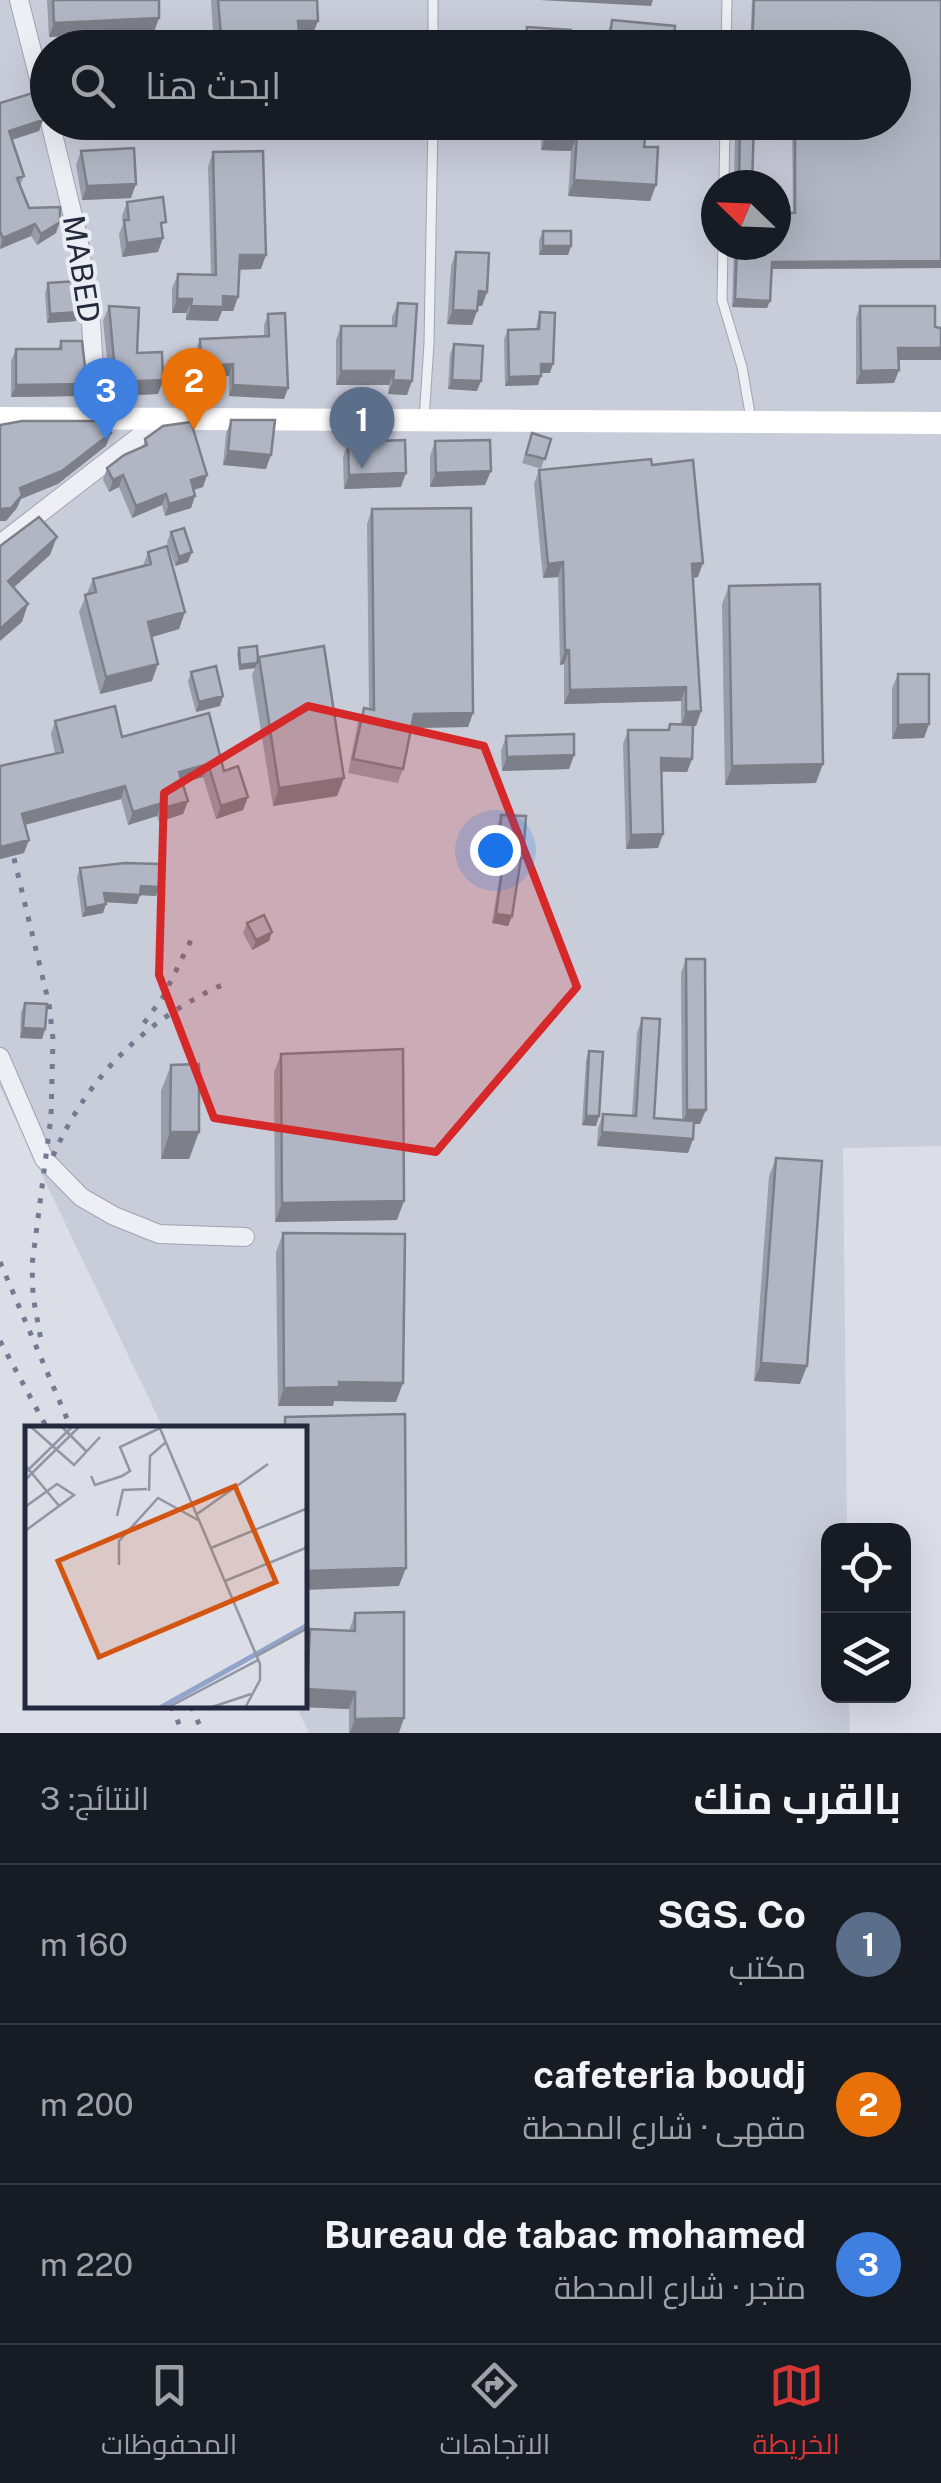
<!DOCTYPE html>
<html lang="ar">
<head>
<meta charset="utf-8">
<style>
  body { margin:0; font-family:"Public Sans",Cairo,sans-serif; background:#20242c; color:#f1f3f6; direction:rtl }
  .controls { position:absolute; right:30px; bottom:30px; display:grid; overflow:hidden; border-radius:20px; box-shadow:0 10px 40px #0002 }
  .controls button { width:90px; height:90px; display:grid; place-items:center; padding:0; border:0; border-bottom:2px solid #363941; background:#171b24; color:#f1f3f6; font:50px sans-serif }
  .compass { position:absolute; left:701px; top:170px; width:90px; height:90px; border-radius:50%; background:#171b24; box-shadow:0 10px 40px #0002; rotate:293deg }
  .you { position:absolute; left:495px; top:850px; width:35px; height:35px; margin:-25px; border:8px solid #fff; border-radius:50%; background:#1a73e8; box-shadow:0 0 0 15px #1a73e833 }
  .badge { display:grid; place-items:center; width:65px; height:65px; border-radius:50%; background:#d73635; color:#fff; font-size:32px; font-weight:700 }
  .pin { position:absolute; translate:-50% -82px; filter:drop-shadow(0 2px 5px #0008) }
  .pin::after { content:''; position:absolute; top:52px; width:35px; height:30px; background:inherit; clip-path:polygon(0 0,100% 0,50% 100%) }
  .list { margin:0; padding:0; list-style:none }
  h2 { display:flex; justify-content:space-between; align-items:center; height:130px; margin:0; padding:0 40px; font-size:42px }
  h2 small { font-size:32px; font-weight:400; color:#9ea1a6 }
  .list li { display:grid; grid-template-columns:65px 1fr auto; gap:30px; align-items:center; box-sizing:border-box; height:160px; padding:0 40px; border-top:2px solid #363941 }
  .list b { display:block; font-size:38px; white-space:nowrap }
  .list p { margin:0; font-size:32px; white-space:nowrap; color:#9ea1a6 }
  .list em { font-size:32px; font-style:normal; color:#9ea1a6 }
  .icon { flex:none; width:55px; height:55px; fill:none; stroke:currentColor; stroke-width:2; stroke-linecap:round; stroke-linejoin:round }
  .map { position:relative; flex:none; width:941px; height:1733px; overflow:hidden; direction:ltr }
  .search { position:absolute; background:#171b24; box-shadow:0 10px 40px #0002; left:30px; right:30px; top:30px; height:110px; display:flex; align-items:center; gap:25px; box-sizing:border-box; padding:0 35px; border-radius:55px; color:#9ea1a6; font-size:38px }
  .sheet { height:610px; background:#171b24 }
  nav { display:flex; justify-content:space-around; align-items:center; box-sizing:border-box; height:140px; border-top:2px solid #363941; background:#171b24; font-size:28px; color:#9ea1a6 }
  nav a { display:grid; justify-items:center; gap:5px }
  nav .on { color:#d73635 }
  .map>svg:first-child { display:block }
</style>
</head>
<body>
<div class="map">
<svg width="941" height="1733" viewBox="0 0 941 1733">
  <rect width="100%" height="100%" fill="#dbdde7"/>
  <path fill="#c9ccd9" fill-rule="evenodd" d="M0 0H941V1146L843 1148 847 1530H828V1696H849L850 1733H309L296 1706H305V1428H163L0 1087ZM48 48H894V122H48ZM716 185H776V245H716Z"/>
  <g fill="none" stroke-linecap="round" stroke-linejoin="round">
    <g stroke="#a0a3b1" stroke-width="11">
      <path id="lane" d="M433 48V0
        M726 48 727 0
        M724 185 725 122
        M723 245 722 300 742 367 751 419
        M424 420 429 343 433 122"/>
    </g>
    <g stroke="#a0a3b1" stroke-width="20">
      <path id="street" d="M19 0 48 114
        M50 122 78 237 91 322 97 418
        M0 544 162 419
        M0 1057 44 1159 81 1197 114 1216 159 1234 245 1237"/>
    </g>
    <use href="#lane" stroke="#eeeff5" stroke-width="9"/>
    <use href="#street" stroke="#eeeff5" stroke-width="18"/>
    <path stroke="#fff" stroke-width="22" d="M0 418 941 423"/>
    <path stroke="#737a91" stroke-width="5" stroke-dasharray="5 10" stroke-linecap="butt" d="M0 800 49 1004 53 1039 51 1117 32 1265 33 1296 41 1340
      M144 1023 163 997 195 932
      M53 1156C88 1076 145 1020 224 984
      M0 1262 71 1428
      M0 1341 47 1428
      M171 1706 183 1733
      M191 1706 203 1733"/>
  </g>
  <path fill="#999da9" d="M47 0H159V18L154 32 49 37Z
    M211 0H317L311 39H300V48H214Z
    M752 0H941V268L771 269 767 308 732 307 734 245H776L793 213 792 122H894V48H750Z
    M612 20 673 48H605L606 36Z
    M527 27 569 48H521Z
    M0 103 43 120 39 131 12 140 24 176 20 186 29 208 56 233 37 245 31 236 0 249Z
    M542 122H662L661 126 647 124 644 147 656 185 650 201 568 196 571 151 541 150Z
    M740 122 752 185H734L735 136Z
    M81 151 131 198 82 200 76 165Z
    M213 152 261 269H239L238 297 233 311H222L218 321 186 320V313H172V288L178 274 211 275 208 167Z
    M127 202 162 233 158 252 122 257 119 234 123 224 122 216Z
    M543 231 571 246 568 255H539V240Z
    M456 252 487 292 482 306H478L472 325 447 324 451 266Z
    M48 283 79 312 76 321 47 323 45 293Z
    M398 303 407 395 388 394 389 385H336V340L341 326H392V317Z
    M109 306 137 353 163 380 158 394 111 396 103 321Z
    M860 306 941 328V360H899V370L894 383 856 384V318Z
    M540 312 550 373H541L538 385 505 386 504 339 508 330 536 329 537 322Z
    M268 314 288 388 284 399 229 396V376L197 377 196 350 200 339 264 336V325Z
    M61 341 87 384 83 396 11 397V361L16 349H58Z
    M454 344 477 391 448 389 450 354Z
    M231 420 266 469 223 465 226 434Z
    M532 433 551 439 541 469 522 463Z
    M145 439 207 475 203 487 194 490 195 496 191 508 165 516 162 505 132 518 119 487 109 492 103 480 107 468 143 447Z
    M435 441 485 485 430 487V456Z
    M348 442 401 487 344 489 343 457Z
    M652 465 698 577 693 578 701 711 696 726H693L692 759 687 772H661L663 834 658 848 626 849 623 744 628 730H668L670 724H681V701L564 704V664L560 665 558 577 543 578 534 484 539 470Z
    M372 509 473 713 468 727 411 728 403 769 398 783 348 773 358 722 364 708 369 709 367 524Z
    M171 532 188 562 175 566 167 542Z
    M148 552 185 612 179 629 152 637V681L100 694 79 612 93 579 143 566Z
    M729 586 816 783 725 785 722 604Z
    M239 648 258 659 259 657 344 778 337 796 273 806 252 675 255 668 239 670 237 653Z
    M191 672 223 696 220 706 196 712 188 682Z
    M898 674 929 724 924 738 892 739V688Z
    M209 713 224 771 248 797 243 810 216 819 203 777 182 783 188 801 183 814 159 822 157 816 128 825 121 799 25 825 24 853 0 859 55 754 51 734 55 721 122 737Z
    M506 736 574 755 569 769 502 771 501 751Z
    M501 815 519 868 512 916 508 926 492 923 501 867 495 866 498 824Z
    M80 868 159 887 156 896 140 895 137 904 106 902 103 913 82 917 77 877Z
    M247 923 272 932 269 941 252 950 243 933Z
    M686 959 700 1124H694L693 1139 688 1153 597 1146 598 1128 603 1114 632 1116 637 1033 642 1018 654 1118 682 1120 681 973Z
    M25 1003 45 1029 42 1039 20 1038 21 1012Z
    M589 1051 599 1116 596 1126 582 1125 586 1060Z
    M281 1054 397 1220 275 1222 274 1072Z
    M171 1065 199 1132 189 1159H161V1091Z
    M776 1158 800 1384 754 1381 769 1176Z
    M283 1233 396 1402 334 1401 333 1406H278L276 1252Z
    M355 1613 399 1733H349V1709L301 1707 305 1706V1644L310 1629 349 1631Z"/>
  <path fill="#7d7f89" d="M539 0H653L651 6Z
    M159 18 154 32 49 37 54 23Z
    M298 21H318L311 39H292Z
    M43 120 39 131 5 142 9 131Z
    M222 122H266L265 124 220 128Z
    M268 122H292L284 123 281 131 265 132Z
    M644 122H662L661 126 643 124Z
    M547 134 577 135 571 151 541 150Z
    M574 180 656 185 650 201 568 196Z
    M136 184 131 198 82 200 87 186Z
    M60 222 56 233 37 245 41 234Z
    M35 224 31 236 0 249 3 238Z
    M163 238 158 252 122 257 127 243Z
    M543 246H571L568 255H539Z
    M240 255H266L261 269 234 270Z
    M941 261V268L769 269 772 262Z
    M479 291 487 292 482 306 473 305Z
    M223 296 238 297 233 311H222L218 321 186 320 191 306Z
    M177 299H192L186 313H172Z
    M735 299 770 301 767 308 732 307Z
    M453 310 477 311 472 325 447 324Z
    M79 312 76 321 47 323 50 314Z
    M898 348H941V360H894Z
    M233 364 229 376 197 377 201 366Z
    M541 364H553L550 373H538Z
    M899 370 894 383 856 384 861 371Z
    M341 371H394L389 385H336Z
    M541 376 538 385 505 386 509 377Z
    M163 380 158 394 111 396 116 382Z
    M393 380 412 381 407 395 388 394Z
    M452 380 481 381 477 391 448 389Z
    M87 384 83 396 11 397 16 385Z
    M233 385 288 388 284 399 229 396Z
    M111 433 106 446 58 484 21 499 17 508 6 521H0V509L20 488Z
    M228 451 271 455 266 469 223 465Z
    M491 471 485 485 430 487 436 473Z
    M406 473 401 487 344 489 349 475Z
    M123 475 119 487 109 492 113 480Z
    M207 475 203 487 186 492 191 480Z
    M166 494 162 505 132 518 136 506Z
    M195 496 191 508 165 516 169 504Z
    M57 537 50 555 1 599 8 581Z
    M192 552 188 562 175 566 179 557Z
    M563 562 558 577 543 578 548 564Z
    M703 563 698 577 687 578 692 564Z
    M28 604 22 622 0 641V629Z
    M185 612 179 629 142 640 148 622Z
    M565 650H569L564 664 560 665Z
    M257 663 255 668 239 670 240 665Z
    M158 664 152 681 100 694 106 677Z
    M686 687 681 701 564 704 570 690Z
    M223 696 220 706 196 712 199 702Z
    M701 711 696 726H681L686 712Z
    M473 713 468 727 409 728 414 714Z
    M929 724 924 738 892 739 898 725Z
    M574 755 569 769 502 771 507 757Z
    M661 758 692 759 687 772 656 771Z
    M208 764 203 777 174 785 179 772Z
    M823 764 816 783 725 785 732 766Z
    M344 778 337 796 273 806 279 788Z
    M125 786 121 799 17 827 22 814Z
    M248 797 243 810 216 819 221 806Z
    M188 801 183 814 159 822 164 808Z
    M162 803 157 816 128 825 133 812Z
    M663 834 658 848 626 849 631 835Z
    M29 840 24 853 0 859V847Z
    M499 857H504L501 867 495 866Z
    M141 886 159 887 156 896 140 895 137 904 101 902 104 893Z
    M106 904 103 913 82 917 86 908Z
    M496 914 512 916 508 926 492 923Z
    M272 932 269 941 252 950 256 940Z
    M23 1028 45 1029 42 1039 20 1038Z
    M687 1110H706L700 1124H682Z
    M586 1116H599L596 1126 582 1125Z
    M170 1132H199L189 1159H161Z
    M602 1132 693 1139 688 1153 597 1146Z
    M404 1201 397 1220 275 1222 282 1203Z
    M761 1363 807 1366 800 1384 754 1381Z
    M339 1382 403 1383 396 1402 334 1401 333 1406H278L284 1388Z
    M406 1568 399 1586 305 1590V1571Z
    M307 1689 355 1692 349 1709 301 1707 305 1706V1694Z
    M404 1718 399 1733H350L355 1719Z"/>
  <path fill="#b2b6c4" stroke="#7d7f89" stroke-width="2.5" d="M53 0H159V18L54 23Z
    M218 0H317L318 21H298L300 48H222Z
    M754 0H941V261L772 262 770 301 735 299 737 245H776V212L795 213V122H894V48H752Z
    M612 20 675 26 673 48H609Z
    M527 27 571 30 569 48H525Z
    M36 92 43 120 9 131 24 176 17 178 29 208 60 207V222L41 234 35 224 3 238 0 231V103Z
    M547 122H647L644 147H658L656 185 574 180 577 135 547 134Z
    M740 122H754L752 185H739Z
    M134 148 136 184 87 186 81 151Z
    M263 151 266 255H240L238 297 223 296V307L191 306 192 299H177L178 274 216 275 213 152Z
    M163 197 166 222 161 223 163 238 127 243 124 220H129L127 202Z
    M543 231H571V246H543Z
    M456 252 489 253 487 292 479 291 477 311 453 310Z
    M77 281 79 312 50 314 48 283Z
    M398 303 417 304 412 381 393 380 394 371H341V326H396Z
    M109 306 139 308 137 353 162 352 163 380 116 382Z
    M860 306H935V327L941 328V348H898L899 370 861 371Z
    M540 312 555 313 553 364H541V376L509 377 508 330 539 329Z
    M285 313 288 388 233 385V364L201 366 200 339 269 336 268 314Z
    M61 341H82L87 384 16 385V349H61Z
    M454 344 483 346 481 381 452 380Z
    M231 420H275L271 455 228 451Z
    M22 421H103L111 433 62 471 20 488 22 495 11 508 0 509V425Z
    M191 422 207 475 191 480 195 496 169 504 166 494 136 506 123 475 113 480 107 468 124 455 147 445 145 439 163 426Z
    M532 433 551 439 545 459 526 454Z
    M405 440 406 473 349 475 348 442Z
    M490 440 491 471 436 473 435 441Z
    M651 459 652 465 693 460 703 563 692 564 701 711 686 712V687L570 690 569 650H565L563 562 548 564 539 470Z
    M471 508 473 713 414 714 403 769 353 759 364 708 374 710 372 509Z
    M39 517 57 537 8 581 28 604 0 629V546Z
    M184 528 192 552 179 557 171 532Z
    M167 546 185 612 148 622 158 664 106 677 85 595 96 592 93 579 151 564 148 552Z
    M820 584 823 764 732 766 729 586Z
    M257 646 258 659 257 663 240 665 239 648Z
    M324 646 344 778 279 788 259 657Z
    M216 666 223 696 199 702 191 672Z
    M898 674H929V724L898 725Z
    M115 706 122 737 209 713 224 771 238 766 248 797 221 806 208 764 179 772 188 801 164 808 162 803 133 812 125 786 22 814 29 840 0 847V766L63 752 55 721Z
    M670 724 693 725 692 759 661 758 663 834 631 835 628 730H669Z
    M574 734V755L507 757 506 736Z
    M501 815 526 816 523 858H521L512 916 496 914 504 857H499Z
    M125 863 160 864 159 887 141 886 140 895 104 893 106 904 86 908 80 868Z
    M264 915 272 932 256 940 247 923Z
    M686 959H705L706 1110H687Z
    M25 1003 47 1004 45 1029 23 1028Z
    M642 1018 660 1019 654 1118 694 1121 693 1139 602 1132 603 1114 636 1116Z
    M403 1049 404 1201 282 1203 281 1054Z
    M589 1051 603 1052 599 1116H586Z
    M199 1064V1132H170L171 1065Z
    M776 1158 822 1161 807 1366 761 1363Z
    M283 1233 405 1234 403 1383 339 1382V1387L284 1388Z
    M405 1414 406 1568 305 1571V1428H285V1417Z
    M404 1612V1718L355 1719V1692L307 1689 310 1629 355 1631V1613Z"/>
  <path fill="#d62828" fill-opacity="0.2" stroke="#d62828" stroke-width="8" stroke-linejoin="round" d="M308 706 484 746 577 987 436 1152 214 1118 159 975 164 793Z"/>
  <g text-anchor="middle" stroke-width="8" stroke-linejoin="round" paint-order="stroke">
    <g font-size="30" fill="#24293d" stroke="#eaedf4">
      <text transform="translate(81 269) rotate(81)" y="10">MABED</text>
    </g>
  </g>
  <g transform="translate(25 1426)">
    <rect width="282" height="282" fill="#dbdde7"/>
    <path fill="none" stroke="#92a4ca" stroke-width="5" d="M135 282 283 199"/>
    <path fill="none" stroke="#9295a3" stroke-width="2.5" d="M5 0 49 39 75 11M36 0 62 26M134 0 235 238V254L220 282M0 39 35 81M0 47 48 0M66 50 70 59 97 50 105 45 95 21 135 2M0 54 55 0M124 65 125 30 141 16M0 81 32 58 49 69 0 105M172 88 243 38M92 90 98 64 122 63M186 122 283 82M94 139V115L133 72 173 94M200 155 283 121M232 230 283 202M142 282 233 234M184 282 226 268"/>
    <path fill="#d45411" fill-opacity="0.15" stroke="#d45411" stroke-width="5" d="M210 60 251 156 74 231 33 135Z"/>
    <rect width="282" height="282" fill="none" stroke="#24293d" stroke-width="5"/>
  </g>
</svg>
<div class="controls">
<button><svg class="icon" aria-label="locate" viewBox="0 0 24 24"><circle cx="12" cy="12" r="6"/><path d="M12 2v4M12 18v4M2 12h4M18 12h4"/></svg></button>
<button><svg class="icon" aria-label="layers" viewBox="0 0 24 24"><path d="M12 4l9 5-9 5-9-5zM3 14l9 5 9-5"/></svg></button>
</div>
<svg class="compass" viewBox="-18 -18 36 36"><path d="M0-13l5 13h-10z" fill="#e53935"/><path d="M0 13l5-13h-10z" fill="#9ea1a6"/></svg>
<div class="you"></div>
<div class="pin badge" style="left:362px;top:469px;background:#5c6f8a">1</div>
<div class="pin badge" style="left:194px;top:430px;background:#e8710a">2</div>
<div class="pin badge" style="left:106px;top:440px;background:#3f7fe0">3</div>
<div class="search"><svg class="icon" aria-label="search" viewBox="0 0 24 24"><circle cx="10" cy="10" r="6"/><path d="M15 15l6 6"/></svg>ابحث هنا</div>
</div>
<section class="sheet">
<h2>بالقرب منك<small>النتائج: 3</small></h2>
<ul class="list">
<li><span class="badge" style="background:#5c6f8a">1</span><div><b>SGS. Co</b><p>مكتب</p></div><em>160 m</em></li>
<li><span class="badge" style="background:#e8710a">2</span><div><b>cafeteria boudj</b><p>مقهى · شارع المحطة</p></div><em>200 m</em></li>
<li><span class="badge" style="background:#3f7fe0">3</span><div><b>Bureau de tabac mohamed</b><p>متجر · شارع المحطة</p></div><em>220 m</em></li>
</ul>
</section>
<nav>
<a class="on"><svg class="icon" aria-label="map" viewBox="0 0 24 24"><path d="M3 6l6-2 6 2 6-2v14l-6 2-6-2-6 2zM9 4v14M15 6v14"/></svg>الخريطة</a>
<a><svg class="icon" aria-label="directions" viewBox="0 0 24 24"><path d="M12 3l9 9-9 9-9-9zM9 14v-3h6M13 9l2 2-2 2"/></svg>الاتجاهات</a>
<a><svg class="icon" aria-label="saved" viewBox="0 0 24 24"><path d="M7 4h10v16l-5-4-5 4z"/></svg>المحفوظات</a>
</nav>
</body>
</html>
